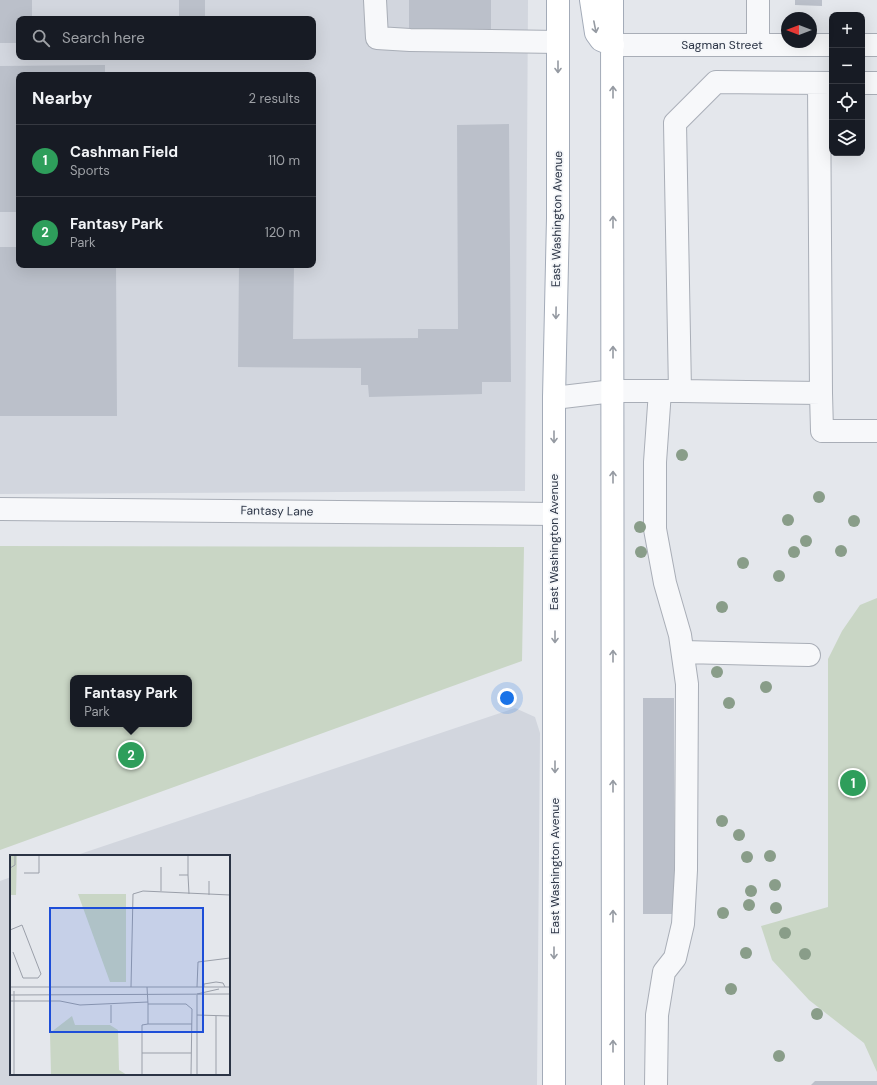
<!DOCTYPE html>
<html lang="en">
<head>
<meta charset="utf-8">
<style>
  body { margin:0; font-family:"DM Sans",sans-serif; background:#20242c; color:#f1f3f6 }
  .controls { position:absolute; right:12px; top:12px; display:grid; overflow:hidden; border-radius:8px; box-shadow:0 4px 16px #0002 }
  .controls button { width:36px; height:36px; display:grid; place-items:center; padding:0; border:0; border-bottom:1px solid #363941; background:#171b24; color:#f1f3f6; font:20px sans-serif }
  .compass { position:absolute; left:781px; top:12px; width:36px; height:36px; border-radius:50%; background:#171b24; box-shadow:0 4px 16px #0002; rotate:270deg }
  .you { position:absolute; left:507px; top:698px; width:14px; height:14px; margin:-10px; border:3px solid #fff; border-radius:50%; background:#1a73e8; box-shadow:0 0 0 6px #1a73e833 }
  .badge { display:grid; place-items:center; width:26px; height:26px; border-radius:50%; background:#b45309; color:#fff; font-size:13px; font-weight:700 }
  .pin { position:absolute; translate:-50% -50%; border:2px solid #fff; box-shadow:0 1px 4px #0006 }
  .popup { position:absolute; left:70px; top:675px; width:122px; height:52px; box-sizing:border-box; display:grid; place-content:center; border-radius:8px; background:#171b24; filter:drop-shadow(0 1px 3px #0005); font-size:13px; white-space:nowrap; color:#9ea1a6 }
  .popup b { font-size:15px; color:#f1f3f6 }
  .popup::after { content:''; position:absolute; left:50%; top:100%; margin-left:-8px; border:8px solid transparent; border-top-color:#171b24 }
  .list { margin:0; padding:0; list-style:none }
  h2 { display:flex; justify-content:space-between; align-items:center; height:52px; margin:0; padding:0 16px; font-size:17px }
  h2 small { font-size:13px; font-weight:400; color:#9ea1a6 }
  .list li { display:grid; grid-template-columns:26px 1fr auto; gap:12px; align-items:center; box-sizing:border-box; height:72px; padding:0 16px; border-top:1px solid #363941 }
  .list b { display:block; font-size:15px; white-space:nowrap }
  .list p { margin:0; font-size:13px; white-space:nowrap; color:#9ea1a6 }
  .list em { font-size:13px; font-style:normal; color:#9ea1a6 }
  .icon { flex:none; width:22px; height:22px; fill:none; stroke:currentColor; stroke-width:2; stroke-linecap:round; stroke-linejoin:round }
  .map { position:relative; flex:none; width:877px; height:1085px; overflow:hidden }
  .search { position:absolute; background:#171b24; box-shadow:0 4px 16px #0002; left:16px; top:16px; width:300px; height:44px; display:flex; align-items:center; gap:10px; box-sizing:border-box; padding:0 14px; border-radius:8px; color:#9ea1a6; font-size:15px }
  .panel { position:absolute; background:#171b24; box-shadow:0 4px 16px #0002; left:16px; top:72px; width:300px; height:196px; border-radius:8px }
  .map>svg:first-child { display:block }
</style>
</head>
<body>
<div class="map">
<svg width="877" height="1085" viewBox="0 0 877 1085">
  <rect width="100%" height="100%" fill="#e4e7ec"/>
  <path fill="#d2d6de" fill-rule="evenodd" d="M0 0H528L525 491 0 494ZM19 19H313V57H19ZM19 75H313V265H19Z
    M515 708 535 717 540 733 537 1085H0V881L11 877V1074H229V856H74Z"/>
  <path fill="#c9d6c5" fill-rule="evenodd" d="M0 546 524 547 522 661 0 850ZM73 678H189V724H73Z
    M877 598V1072L864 1043 809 1000 772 960 761 926 828 907V659L842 631 860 605Z"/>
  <path fill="#bbc0ca" d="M0 0H32V19H19V43H0Z
    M179 0H205V19H179Z
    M409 0H491V31L409 32Z
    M795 0H822V6L795 5Z
    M105 65V75H19V212H0V66Z
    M509 124 511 382H482V394L369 397 368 385H361V368L238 367 239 265H294L293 339 418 338V329H458L457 125Z
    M0 247H19V265H116L117 416H0Z
    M643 698H674V914H643Z
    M815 1081H877V1085H811Z"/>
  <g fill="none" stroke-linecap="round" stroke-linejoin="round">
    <g stroke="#a9aeb7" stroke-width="24">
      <path id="minor" d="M375 0 377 38 410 40 558 42
        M613 45H832
        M758 45V0
        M862 45H877
        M819 83 821 393
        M862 83H877
        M680 391 821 393 822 431H877
        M554 398 613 391H680L675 123 716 82 832 83
        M0 509 554 514
        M683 652 809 655
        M656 1085 657 1015 664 972 675 958 683 924 686 870 687 684 680 635 665 583 655 529V462L660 391"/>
    </g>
    <g stroke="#a3abb8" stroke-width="24">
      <path id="major" d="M591 0 596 33 601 40 613 45
        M612 0 613 1085
        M554 1085V398L558 218V0"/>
    </g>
    <use href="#minor" stroke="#f7f8fa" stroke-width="22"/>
    <use href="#major" stroke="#fff" stroke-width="22"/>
  </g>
  <g fill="#899d89">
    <circle cx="682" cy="455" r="6"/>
    <circle cx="819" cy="497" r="6"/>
    <circle cx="788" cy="520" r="6"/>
    <circle cx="854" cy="521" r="6"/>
    <circle cx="640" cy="527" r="6"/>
    <circle cx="806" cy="541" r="6"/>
    <circle cx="841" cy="551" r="6"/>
    <circle cx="641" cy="552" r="6"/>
    <circle cx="794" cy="552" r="6"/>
    <circle cx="743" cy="563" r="6"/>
    <circle cx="779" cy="576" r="6"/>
    <circle cx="722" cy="607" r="6"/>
    <circle cx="717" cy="672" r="6"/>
    <circle cx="766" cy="687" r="6"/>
    <circle cx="729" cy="703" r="6"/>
    <circle cx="722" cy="821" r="6"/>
    <circle cx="739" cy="835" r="6"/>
    <circle cx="770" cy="856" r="6"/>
    <circle cx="747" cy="857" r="6"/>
    <circle cx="775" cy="885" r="6"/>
    <circle cx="751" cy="891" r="6"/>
    <circle cx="749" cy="905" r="6"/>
    <circle cx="776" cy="908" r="6"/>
    <circle cx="723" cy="913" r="6"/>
    <circle cx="785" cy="933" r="6"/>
    <circle cx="746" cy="953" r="6"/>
    <circle cx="805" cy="954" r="6"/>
    <circle cx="731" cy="989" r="6"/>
    <circle cx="817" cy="1014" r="6"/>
    <circle cx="779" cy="1056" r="6"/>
  </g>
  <defs><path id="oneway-shaft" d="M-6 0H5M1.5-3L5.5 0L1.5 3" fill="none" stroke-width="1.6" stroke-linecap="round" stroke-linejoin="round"/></defs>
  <g stroke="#959aa2">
    <use href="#oneway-shaft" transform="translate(595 27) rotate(79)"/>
    <use href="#oneway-shaft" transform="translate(558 67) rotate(90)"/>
    <use href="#oneway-shaft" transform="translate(613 92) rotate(-90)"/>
    <use href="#oneway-shaft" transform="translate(613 222) rotate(-90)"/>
    <use href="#oneway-shaft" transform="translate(556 313) rotate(91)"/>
    <use href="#oneway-shaft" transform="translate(613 352) rotate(-90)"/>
    <use href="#oneway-shaft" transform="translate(554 437) rotate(90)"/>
    <use href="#oneway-shaft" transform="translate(613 477) rotate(-90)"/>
    <use href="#oneway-shaft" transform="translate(555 637) rotate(90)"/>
    <use href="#oneway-shaft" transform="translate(613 656) rotate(-90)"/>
    <use href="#oneway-shaft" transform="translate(555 767) rotate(90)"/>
    <use href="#oneway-shaft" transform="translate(613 786) rotate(-90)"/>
    <use href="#oneway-shaft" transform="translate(613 916) rotate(-90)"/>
    <use href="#oneway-shaft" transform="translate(554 953) rotate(90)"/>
    <use href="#oneway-shaft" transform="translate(613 1046) rotate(-90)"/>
  </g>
  <g text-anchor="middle" stroke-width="3.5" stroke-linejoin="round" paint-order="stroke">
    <g font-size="12" fill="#2b3445" stroke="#f4f6f9">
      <text x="722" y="49">Sagman Street</text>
      <text transform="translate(557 219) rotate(-89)" y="4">East Washington Avenue</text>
      <text transform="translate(277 511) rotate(1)" y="4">Fantasy Lane</text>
      <text transform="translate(554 542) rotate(-90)" y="4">East Washington Avenue</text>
      <text transform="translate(555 866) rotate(-90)" y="4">East Washington Avenue</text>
    </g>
  </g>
  <g transform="translate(10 855)">
    <rect width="220" height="220" fill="#e4e7ec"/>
    <path d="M0 0H7L6 40H0ZM68 39H116V127H100ZM62 161 65 170H100L108 175 109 215 117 220 41 219 40 178Z" fill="#c9d6c5"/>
    <path fill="none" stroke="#9a9fa9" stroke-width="1" d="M0 13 5 10V0M14 18H29V0M169 20H178V0M178 20 179 39M199 26V40M151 36V12M0 75 12 70 31 119 28 123H13L3 97M0 132H220M121 132 123 39 133 36 220 40M137 132 138 149H176L182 154 181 220M187 132 188 107 220 103M194 132V129L206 127 213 128 215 132M4 136V220M187 139 209 134M0 140 220 139M0 146H50L70 150 138 147M187 160 220 161M101 168V150M138 169H182M132 198H181M132 220V170L138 169V149M187 220V140M206 220V161"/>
    <path fill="#1d4ed8" fill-opacity="0.15" stroke="#1d4ed8" stroke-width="2" d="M40 53H193V177H40Z"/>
    <rect width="220" height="220" fill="none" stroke="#2b3445" stroke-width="2"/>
  </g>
</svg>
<div class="controls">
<button>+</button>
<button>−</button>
<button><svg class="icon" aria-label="locate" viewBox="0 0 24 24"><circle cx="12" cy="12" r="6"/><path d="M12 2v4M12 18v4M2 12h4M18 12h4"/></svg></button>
<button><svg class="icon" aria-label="layers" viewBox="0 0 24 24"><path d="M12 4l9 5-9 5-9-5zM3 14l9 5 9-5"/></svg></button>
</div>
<svg class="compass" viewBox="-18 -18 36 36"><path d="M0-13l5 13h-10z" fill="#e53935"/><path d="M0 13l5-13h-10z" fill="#9ea1a6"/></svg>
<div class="you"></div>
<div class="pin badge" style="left:853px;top:783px;background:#2e9e5b">1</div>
<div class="pin badge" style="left:131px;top:755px;background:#2e9e5b">2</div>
<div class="popup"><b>Fantasy Park</b>Park</div>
<div class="search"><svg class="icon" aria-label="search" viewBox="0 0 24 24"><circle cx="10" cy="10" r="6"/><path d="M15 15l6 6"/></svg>Search here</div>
<section class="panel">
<h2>Nearby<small>2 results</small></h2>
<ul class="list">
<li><span class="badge" style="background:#2e9e5b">1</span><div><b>Cashman Field</b><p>Sports</p></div><em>110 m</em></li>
<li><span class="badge" style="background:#2e9e5b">2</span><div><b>Fantasy Park</b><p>Park</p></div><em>120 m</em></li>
</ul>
</section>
</div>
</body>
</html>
